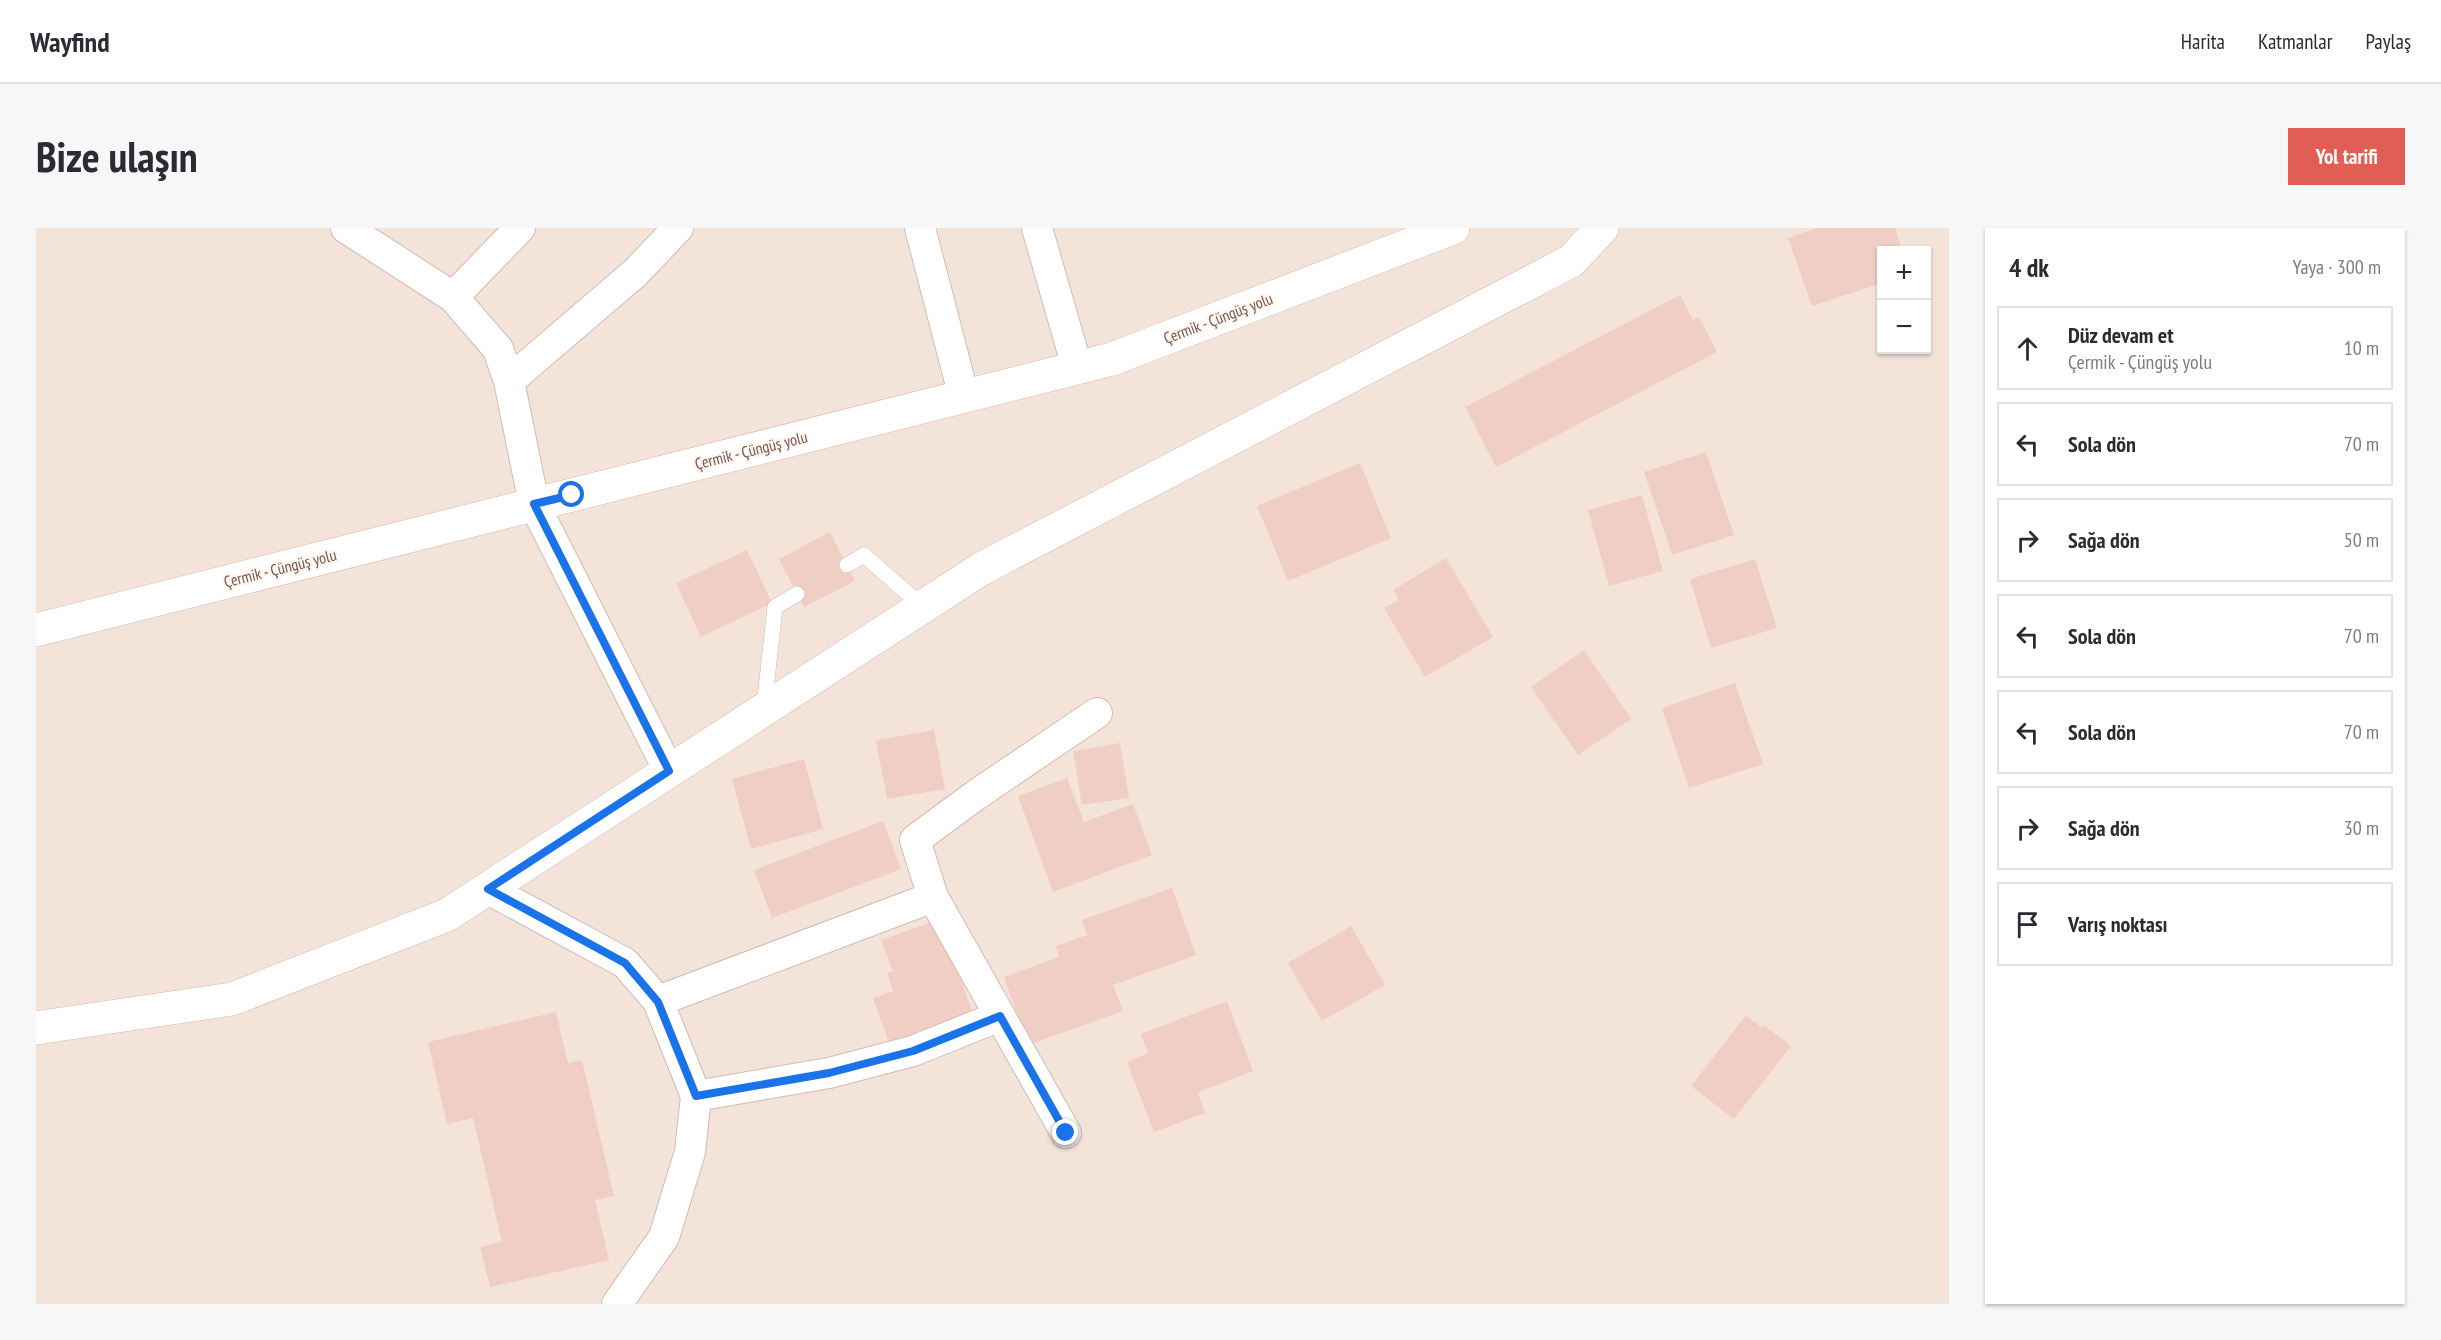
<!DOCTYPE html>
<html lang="tr">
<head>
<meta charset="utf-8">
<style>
  body { margin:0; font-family:"PT Sans Narrow",sans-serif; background:#f7f7f7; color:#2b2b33 }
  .controls { position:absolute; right:18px; top:18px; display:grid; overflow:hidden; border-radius:0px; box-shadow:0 2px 4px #0004 }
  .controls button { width:54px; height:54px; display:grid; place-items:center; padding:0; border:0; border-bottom:2px solid #e1e1e2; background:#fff; color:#2b2b33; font:30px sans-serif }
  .stop { position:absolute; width:18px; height:18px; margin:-14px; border:4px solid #1a73e8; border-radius:50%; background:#fff }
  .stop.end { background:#1a73e8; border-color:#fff; box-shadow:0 2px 6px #0008 }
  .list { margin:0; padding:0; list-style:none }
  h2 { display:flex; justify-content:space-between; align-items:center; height:78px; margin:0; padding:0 24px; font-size:26px }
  h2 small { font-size:20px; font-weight:400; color:#7c7c81 }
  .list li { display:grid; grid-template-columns:39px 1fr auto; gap:18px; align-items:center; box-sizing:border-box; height:84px; margin:0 12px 12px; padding:0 12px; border:2px solid #e1e1e2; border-radius:0px }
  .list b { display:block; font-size:22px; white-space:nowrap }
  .list p { margin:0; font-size:20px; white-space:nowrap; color:#7c7c81 }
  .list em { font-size:20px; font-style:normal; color:#7c7c81 }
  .icon { flex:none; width:33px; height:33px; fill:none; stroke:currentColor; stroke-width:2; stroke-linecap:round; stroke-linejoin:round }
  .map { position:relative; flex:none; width:1913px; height:1076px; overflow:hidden; border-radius:0px }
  header { display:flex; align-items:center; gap:36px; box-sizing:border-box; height:84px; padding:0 30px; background:#fff; border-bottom:2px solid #e1e1e2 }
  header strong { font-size:28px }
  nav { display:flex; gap:33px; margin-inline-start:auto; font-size:21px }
  .intro { display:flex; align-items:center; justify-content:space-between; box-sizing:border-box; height:144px; padding:0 36px }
  h1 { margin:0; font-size:42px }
  .button { padding:15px 27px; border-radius:0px; background:#e15e54; color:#fff; font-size:21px; font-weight:700 }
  main { display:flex; gap:36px; padding:0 36px }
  aside { flex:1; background:#fff; border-radius:0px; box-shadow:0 2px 4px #0004 }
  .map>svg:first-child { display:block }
</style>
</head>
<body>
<header>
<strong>Wayfind</strong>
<nav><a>Harita</a><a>Katmanlar</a><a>Paylaş</a></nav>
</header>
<div class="intro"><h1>Bize ulaşın</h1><a class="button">Yol tarifi</a></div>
<main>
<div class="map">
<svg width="1913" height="1076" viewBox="0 0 1913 1076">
  <rect width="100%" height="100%" fill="#fcf2ea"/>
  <path fill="#f4e3d9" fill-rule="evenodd" d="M0 0H1913V1076H0ZM1846 22H1890V122H1846Z"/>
  <path fill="#f1cec3" d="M1781 0H1859L1866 22H1846V55L1776 78 1752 10Z
    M1644 67 1657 92 1663 89 1681 124 1460 239 1429 179Z
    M1670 224 1698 307 1636 327 1608 244Z
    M1324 235 1355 310 1252 353 1221 278Z
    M1606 267 1627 343 1573 358 1552 282Z
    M794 304 819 353 768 379 743 331Z
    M711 322 736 375 665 409 640 355Z
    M1410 330 1457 409 1389 449 1348 380 1363 372 1357 362Z
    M1719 331 1741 400 1675 420 1654 351Z
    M1548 422 1595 491 1542 527 1495 459Z
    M1699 455 1727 536 1653 560 1626 480Z
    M898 502 909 561 851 571 840 512Z
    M1084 515 1093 570 1046 577 1037 523Z
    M768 531 787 601 715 621 696 551Z
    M1031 550 1048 594 1097 576 1116 627 1017 664 982 568Z
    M847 593 865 641 736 690 718 642Z
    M1136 660 1160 727 1077 757 1087 783 992 817 968 749 1023 729 1020 718 1051 707 1046 692Z
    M904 691 938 789 854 818 837 770 857 763 851 745 857 744 845 712Z
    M1315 698 1349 757 1286 793 1252 735Z
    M1191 773 1217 843 1162 864 1169 885 1118 904 1091 834 1112 825 1105 806Z
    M520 784 532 835 546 832 578 968 559 972 573 1032 454 1059 444 1019 466 1014 437 890 411 896 392 814Z
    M1710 787 1726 800 1728 797 1755 818 1698 891 1655 858Z"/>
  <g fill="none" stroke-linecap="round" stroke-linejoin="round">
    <g stroke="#d1bbb2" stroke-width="16">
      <path id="service" d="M811 337 828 327 887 379
        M728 479 739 379 761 366"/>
    </g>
    <g stroke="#d1bbb2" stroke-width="32">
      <path id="minor" d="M310 0 417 69 462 121 473 153 498 276 633 543
        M884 0 928 169
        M1001 0 1041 139
        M417 69 484 0
        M473 153 599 45 642 0
        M452 661 589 735 622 773 660 868 654 924 628 1009 581 1076
        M622 773 897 669
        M660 868 793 845 877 823 964 788
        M1030 905 897 669 879 612 940 567 1061 485"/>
    </g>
    <g stroke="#d4bab0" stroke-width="34">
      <path id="secondary" d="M0 402 1076 131 1417 0
        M0 800 196 771 411 687 945 341 1535 33 1566 0"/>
    </g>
    <use href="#service" stroke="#fff" stroke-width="15"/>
    <use href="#minor" stroke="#fff" stroke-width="30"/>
    <use href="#secondary" stroke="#fff" stroke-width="33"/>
  </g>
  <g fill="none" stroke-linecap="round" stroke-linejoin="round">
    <path stroke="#1a73e8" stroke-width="8" d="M536 267 498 276 633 543 452 661 589 735 622 774 660 868 793 845 877 823 964 788 1030 905"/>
  </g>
  <g text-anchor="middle" stroke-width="4.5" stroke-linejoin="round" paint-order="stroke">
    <g font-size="16" fill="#77564e" stroke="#fef7f1">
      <text transform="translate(1182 90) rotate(-21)" y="6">Çermik - Çüngüş yolu</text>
      <text transform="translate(715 222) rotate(-14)" y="6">Çermik - Çüngüş yolu</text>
      <text transform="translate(244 340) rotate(-14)" y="6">Çermik - Çüngüş yolu</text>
    </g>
  </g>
</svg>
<div class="controls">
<button>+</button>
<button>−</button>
</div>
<div class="stop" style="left:536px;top:267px"></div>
<div class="stop end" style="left:1030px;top:905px"></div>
</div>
<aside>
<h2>4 dk<small>Yaya · 300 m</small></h2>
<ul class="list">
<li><svg class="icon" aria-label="ahead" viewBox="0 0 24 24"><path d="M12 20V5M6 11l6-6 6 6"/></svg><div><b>Düz devam et</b><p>Çermik - Çüngüş yolu</p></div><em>10 m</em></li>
<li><svg class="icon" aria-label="left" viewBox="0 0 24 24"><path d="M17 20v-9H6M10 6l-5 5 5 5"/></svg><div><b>Sola dön</b></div><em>70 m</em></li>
<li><svg class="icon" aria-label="right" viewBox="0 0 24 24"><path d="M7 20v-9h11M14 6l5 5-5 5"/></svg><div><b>Sağa dön</b></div><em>50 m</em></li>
<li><svg class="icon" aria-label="left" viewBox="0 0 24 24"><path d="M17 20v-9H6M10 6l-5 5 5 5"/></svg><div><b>Sola dön</b></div><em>70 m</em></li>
<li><svg class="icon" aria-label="left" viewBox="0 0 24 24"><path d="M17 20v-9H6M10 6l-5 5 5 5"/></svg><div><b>Sola dön</b></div><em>70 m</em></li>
<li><svg class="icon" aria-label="right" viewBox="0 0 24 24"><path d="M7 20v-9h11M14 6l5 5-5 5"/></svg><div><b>Sağa dön</b></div><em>30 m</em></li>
<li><svg class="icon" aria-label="arrive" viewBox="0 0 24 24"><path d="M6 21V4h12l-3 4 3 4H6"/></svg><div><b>Varış noktası</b></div></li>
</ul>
</aside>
</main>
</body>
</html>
